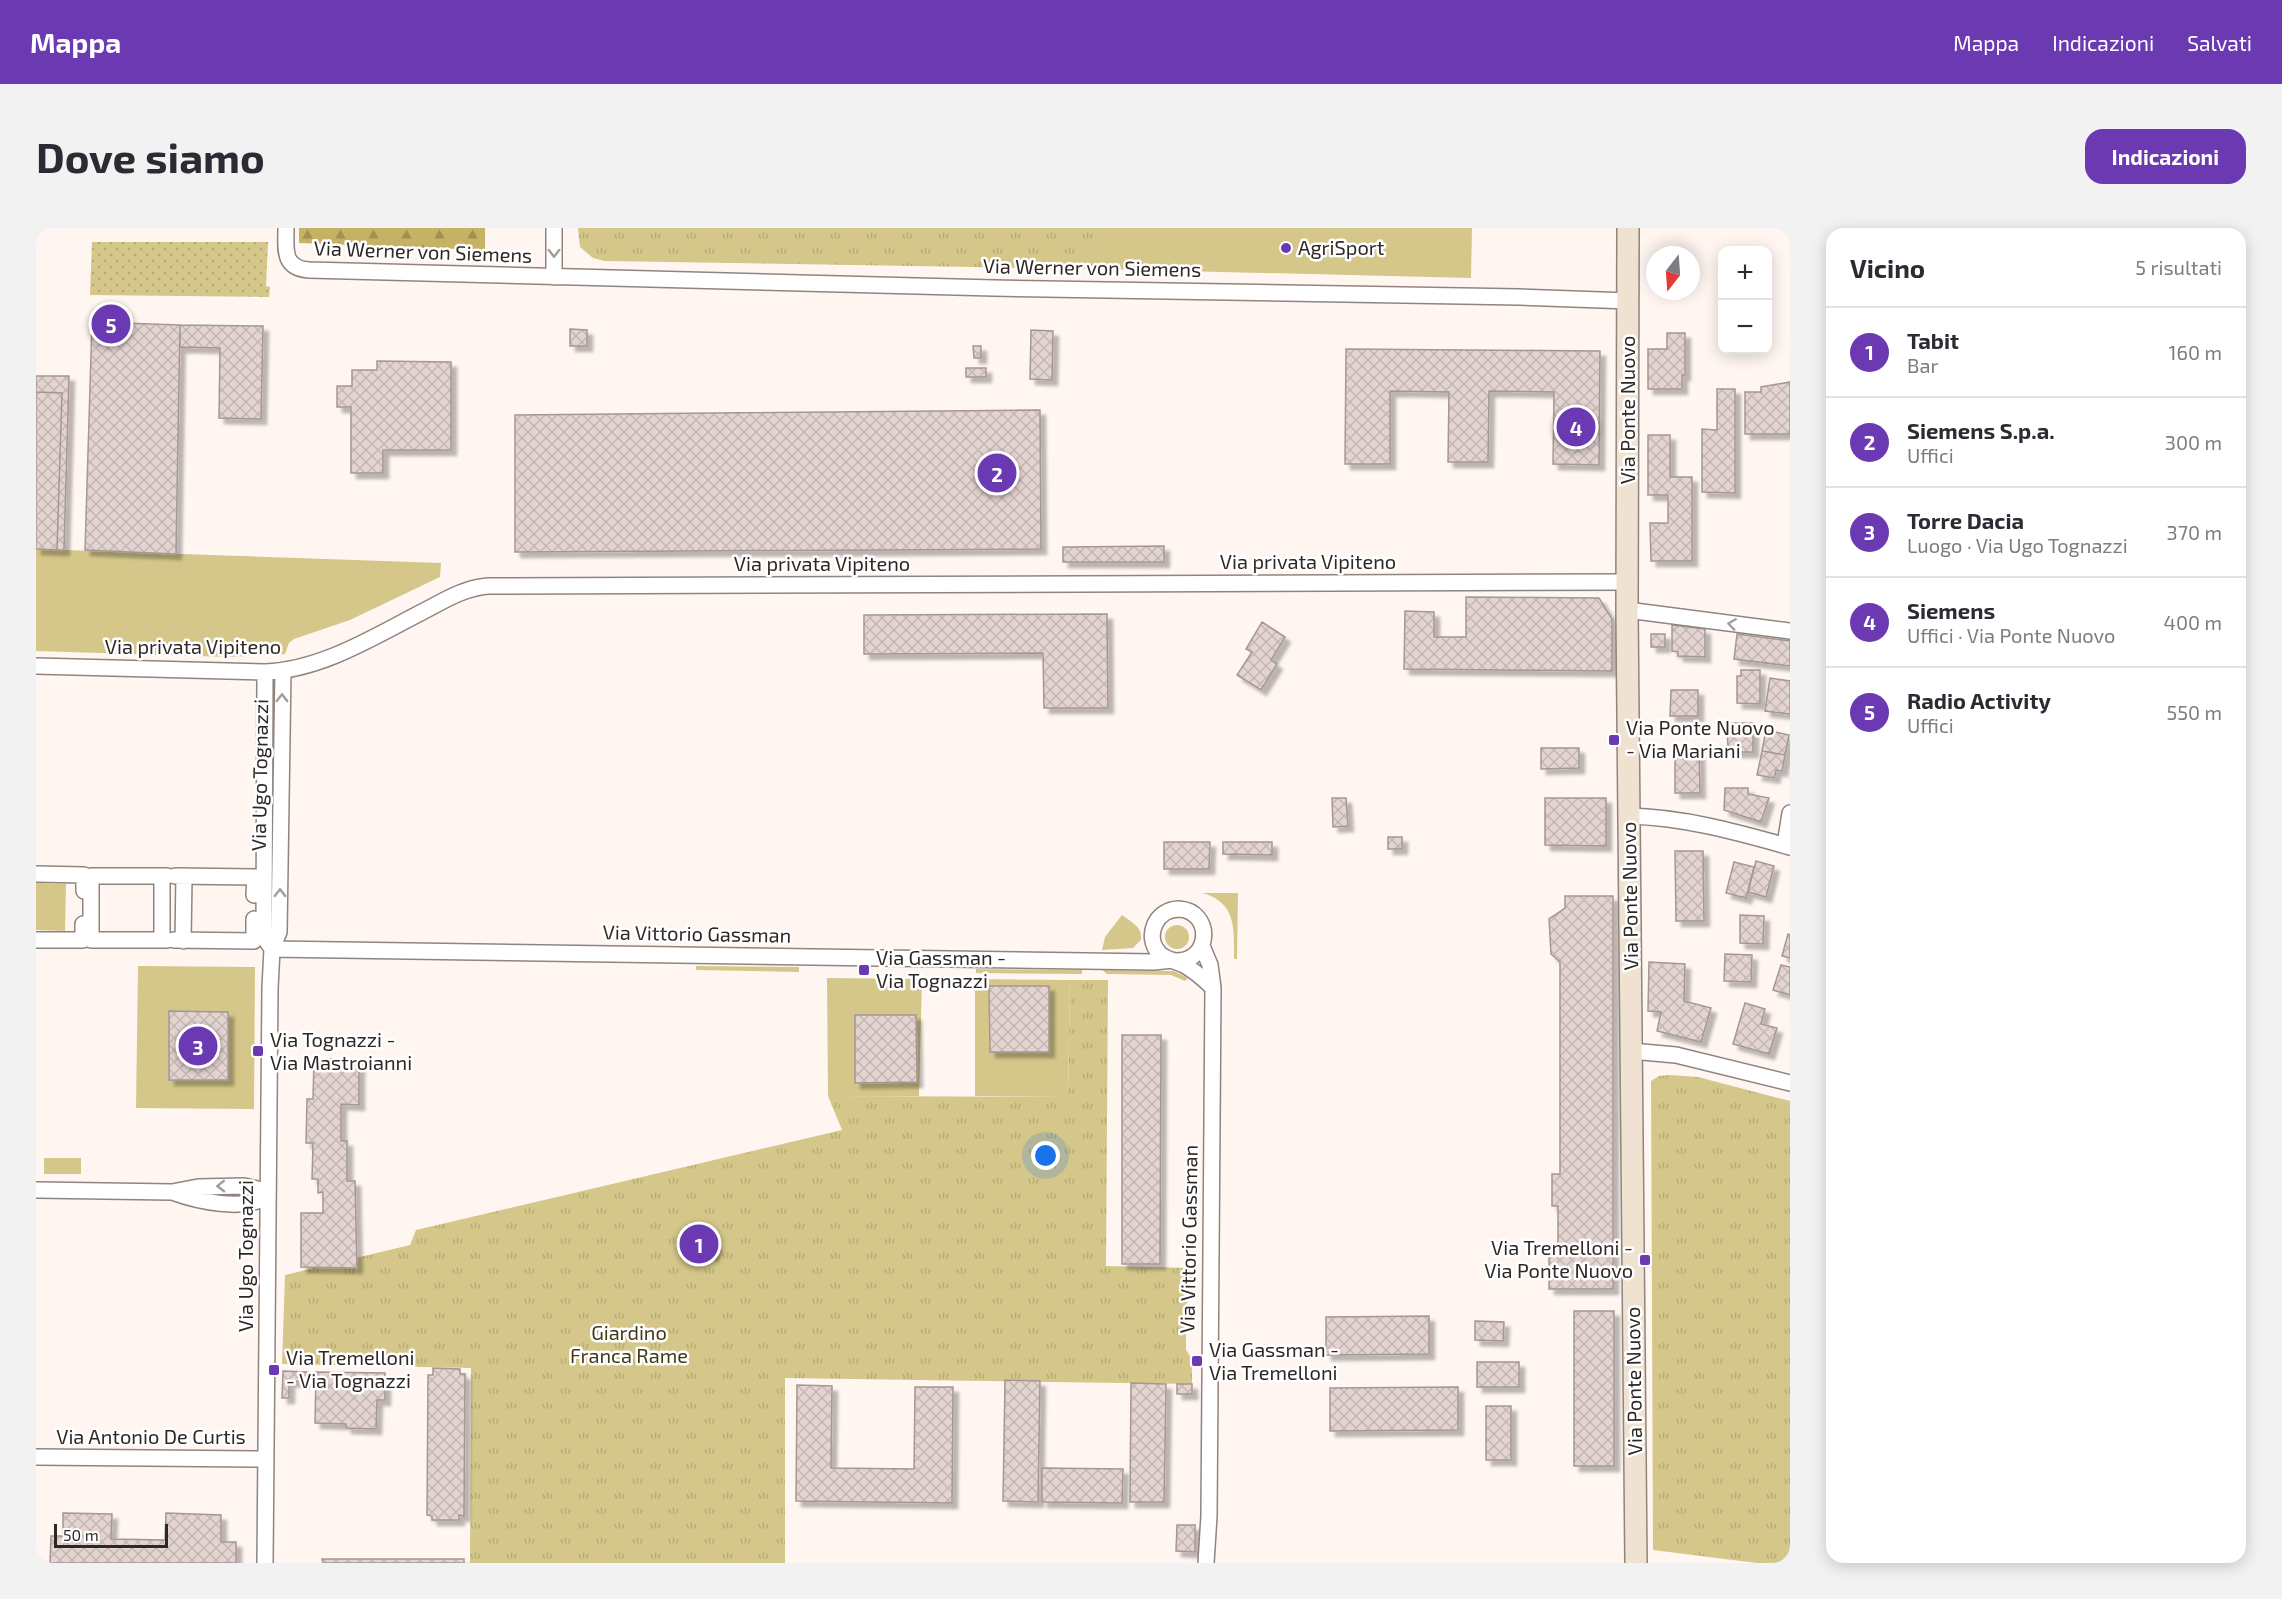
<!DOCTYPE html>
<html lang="it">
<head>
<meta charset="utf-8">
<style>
  body { margin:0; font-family:"Exo 2",sans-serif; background:#f2f2f3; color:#2b2b33 }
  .controls { position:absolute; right:18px; top:18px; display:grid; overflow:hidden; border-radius:12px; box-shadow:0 3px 15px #0003 }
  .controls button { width:54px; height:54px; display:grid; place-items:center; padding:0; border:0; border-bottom:2px solid #e1e1e2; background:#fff; color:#2b2b33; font:30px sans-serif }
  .compass { position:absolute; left:1610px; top:18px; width:54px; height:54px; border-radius:50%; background:#fff; box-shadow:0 3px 15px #0003; rotate:197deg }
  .scale { position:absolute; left:18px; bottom:15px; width:114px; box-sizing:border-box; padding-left:6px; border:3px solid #2d2825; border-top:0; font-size:16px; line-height:21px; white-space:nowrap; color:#2d2825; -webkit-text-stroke:4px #fff; paint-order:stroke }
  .you { position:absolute; left:1010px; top:928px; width:21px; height:21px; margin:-15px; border:4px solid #fff; border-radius:50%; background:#1a73e8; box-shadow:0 0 0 9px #1a73e833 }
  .badge { display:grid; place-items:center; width:39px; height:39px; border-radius:50%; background:#6b39b1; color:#fff; font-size:20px; font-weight:700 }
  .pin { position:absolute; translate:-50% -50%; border:3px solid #fff; box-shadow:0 2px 6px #0006 }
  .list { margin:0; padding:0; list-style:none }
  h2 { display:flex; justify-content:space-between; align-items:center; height:78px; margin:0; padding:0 24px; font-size:26px }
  h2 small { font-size:20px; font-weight:400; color:#7c7c81 }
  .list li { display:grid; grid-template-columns:39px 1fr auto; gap:18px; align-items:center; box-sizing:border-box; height:90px; padding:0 24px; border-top:2px solid #e1e1e2 }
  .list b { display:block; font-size:22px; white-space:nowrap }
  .list p { margin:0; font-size:20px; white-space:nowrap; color:#7c7c81 }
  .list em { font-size:20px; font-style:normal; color:#7c7c81 }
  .map { position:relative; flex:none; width:1754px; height:1335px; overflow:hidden; border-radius:18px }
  header { display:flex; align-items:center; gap:36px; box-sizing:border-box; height:84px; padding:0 30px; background:#6b39b1; color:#fff }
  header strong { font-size:28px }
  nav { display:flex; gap:33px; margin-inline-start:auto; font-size:21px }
  .intro { display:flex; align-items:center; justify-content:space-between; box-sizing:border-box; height:144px; padding:0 36px }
  h1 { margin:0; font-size:42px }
  .button { padding:15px 27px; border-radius:18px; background:#6b39b1; color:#fff; font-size:21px; font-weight:700 }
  main { display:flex; gap:36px; padding:0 36px }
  aside { flex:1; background:#fff; border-radius:18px; box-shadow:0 3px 15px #0003 }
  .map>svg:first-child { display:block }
</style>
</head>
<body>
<header>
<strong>Mappa</strong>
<nav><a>Mappa</a><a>Indicazioni</a><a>Salvati</a></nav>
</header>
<div class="intro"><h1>Dove siamo</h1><a class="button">Indicazioni</a></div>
<main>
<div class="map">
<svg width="1754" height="1335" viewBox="0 0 1754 1335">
  <defs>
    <pattern id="forest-firs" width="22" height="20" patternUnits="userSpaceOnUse" patternTransform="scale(1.5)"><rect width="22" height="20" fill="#c5b264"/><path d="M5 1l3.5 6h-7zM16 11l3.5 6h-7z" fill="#a09152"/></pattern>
    <pattern id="park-tufts" width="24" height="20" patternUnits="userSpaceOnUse" patternTransform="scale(1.5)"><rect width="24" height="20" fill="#d5c789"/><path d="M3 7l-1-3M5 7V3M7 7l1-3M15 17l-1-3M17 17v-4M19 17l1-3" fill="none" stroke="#b7ab76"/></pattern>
    <pattern id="garden-dots" width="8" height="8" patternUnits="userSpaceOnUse" patternTransform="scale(1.5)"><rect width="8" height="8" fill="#d5c789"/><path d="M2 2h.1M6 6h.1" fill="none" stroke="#b7ab76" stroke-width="1.8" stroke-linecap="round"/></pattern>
    <pattern id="building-cross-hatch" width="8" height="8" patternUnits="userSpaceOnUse" patternTransform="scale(1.5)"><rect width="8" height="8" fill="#e4d4d1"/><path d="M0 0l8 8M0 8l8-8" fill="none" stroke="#c4b6b3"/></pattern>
    <filter id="shadow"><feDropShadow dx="5.5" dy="5.5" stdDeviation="1.5" flood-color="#0004"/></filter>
  </defs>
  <rect width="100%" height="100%" fill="#fff6f2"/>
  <path fill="#d5c789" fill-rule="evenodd" d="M1065 0H1436L1435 50 1065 41Z
    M0 321 405 335 404 349 314 392 258 411 253 415 249 426 193 429 0 423Z
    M0 655 30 656 29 703 0 702Z
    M1166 665H1202L1201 731H1198C1198 702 1201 674 1166 665Z
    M1086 687C1095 694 1107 699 1105 712L1097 720 1066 722 1069 709Z
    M1129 709a12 12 0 1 1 24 0a12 12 0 1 1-24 0Z
    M102 738 219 739 218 881 100 880ZM133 783 192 852H133Z
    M660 738 763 739V744L660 742Z
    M940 741 1046 742V746L940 745Z
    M1066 742 1138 743 1152 750 1149 753 1135 747 1071 746Z
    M791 750 886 751 883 868H792Z
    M939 751 1034 752 1032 869 939 868Z
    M8 930H45V946H8Z"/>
  <path fill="url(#forest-firs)" d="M263 0H449V22L263 15Z"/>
  <path fill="url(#park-tufts)" d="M542 0H1065V41L568 33 557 30 544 19Z
    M1034 752H1072L1070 1038 1157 1040V1067L1150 1076V1122L1156 1131V1156L749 1150V1335H434L435 1140 246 1136 249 1047 374 1017 380 1002 806 902 792 868 1032 869Z
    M1633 847 1662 849 1754 873V1335H1721L1617 1322 1615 853 1623 848Z"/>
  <path fill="url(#garden-dots)" d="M56 14H232L230 58 234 59 233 69 54 67Z"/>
  <path fill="url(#building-cross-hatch)" stroke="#a59794" stroke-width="1.5" filter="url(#shadow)" d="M56 94 144 97 140 326 49 322Z
    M144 97 227 98 225 191 183 190 184 120 144 119Z
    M534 101 551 102V118H534Z
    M995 102 1017 103 1016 152 994 151Z
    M1631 105H1649V147H1646V161H1612V121H1631Z
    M937 118H945V130H938Z
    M1310 121 1564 123 1563 237 1517 236 1518 164 1453 163 1452 234H1412L1413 164 1354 163V236H1309Z
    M341 133 415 134V222H347V245H315V179H301V158H316V142H341Z
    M930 140H950V149H930Z
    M0 148H33L28 322H21L26 165 0 164V175Z
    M1754 154V206H1709V164H1725V159Z
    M1681 161H1699V265L1666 264V201L1681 202Z
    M0 164 26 165 21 322 0 321Z
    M1004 182 1005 321 479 324V187Z
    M1612 207H1634V249H1656V333H1615L1614 295H1632V267H1612Z
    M1128 318V334H1027V319Z
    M1430 369 1563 370 1576 391V443L1368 441 1369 383 1398 384V409H1430Z
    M1071 386 1072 480H1008L1007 425 828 426V387Z
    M1226 394 1249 409 1235 432 1241 436 1225 462 1201 447 1216 424 1210 421Z
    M1636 397 1669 401V429L1642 428V424L1636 423Z
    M1615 406H1629V419H1615Z
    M1701 406 1754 413V438L1698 431Z
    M1705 442H1724V476L1701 475V448H1705Z
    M1734 450 1754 453V486L1729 483Z
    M1635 462H1662V488H1634Z
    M1691 495H1717V524H1692Z
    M1730 502 1753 507 1749 527 1726 523Z
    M1505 520H1543V540L1505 541Z
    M1639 522H1663L1664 565H1639Z
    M1726 523 1749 527 1746 543 1740 542 1738 550 1721 547Z
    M1689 560H1712V566L1733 570 1725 594 1688 582Z
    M1296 570H1310L1312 598 1297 599Z
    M1509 570H1570V618L1509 617Z
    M1352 609H1366V621H1352Z
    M1128 614H1174L1173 641H1128Z
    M1187 614H1236V627L1187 626Z
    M1639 623H1667L1668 693H1640Z
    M1720 633 1738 638 1730 669 1712 664Z
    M1698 634 1718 639 1710 670 1690 665Z
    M1529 668H1577V1061H1513V1024H1522V978H1516V946H1524V734L1515 726 1513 691 1529 680Z
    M1704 687 1728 688 1727 716 1704 715Z
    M1752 706 1754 707V730L1746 728Z
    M1689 726 1716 727 1715 754 1688 753Z
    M1613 734 1649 736 1648 773 1675 780 1665 814 1621 803 1625 784 1612 783Z
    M1745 737 1754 739V767L1737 762Z
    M953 758H1013V824H954Z
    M1709 775 1729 781 1725 796 1741 800 1733 826 1697 816Z
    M133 783 192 784V852H133Z
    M819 787H880L881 854 819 855Z
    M1086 807H1125L1124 1036H1086Z
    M278 831H323V877L305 876V913H311V953H319L321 1040 265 1039V985H287V964L282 965V951H276L277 915H270L271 871H277Z
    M649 1005 680 1018 676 1028 646 1014Z
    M1538 1083H1578V1238H1538Z
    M1393 1088V1126L1290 1127V1089Z
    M1439 1093 1468 1094 1467 1113 1439 1112Z
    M1441 1134H1483V1159H1441Z
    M397 1140 424 1141V1146H429L428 1288 423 1287V1292H396V1288L391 1287 392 1147H397Z
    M247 1143 271 1144V1154L253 1153V1170H246Z
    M280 1144 349 1145V1172H341L340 1201 310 1200V1196L279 1195Z
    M969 1152 1004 1153 1002 1274 967 1273Z
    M1095 1155 1130 1156 1128 1274H1094Z
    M1141 1156H1156V1166H1141Z
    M761 1157 796 1158 795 1240 878 1241 879 1159H917L916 1275 760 1273Z
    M1422 1159V1202L1294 1203V1160Z
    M1450 1178H1475V1232H1450Z
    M1006 1240 1087 1241 1086 1275 1006 1274Z
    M27 1285 76 1286 75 1311 129 1312 130 1285 185 1287V1314H200V1335H14L15 1308H27Z
    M1141 1297H1159V1324L1140 1323Z
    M286 1331H428V1335H287Z"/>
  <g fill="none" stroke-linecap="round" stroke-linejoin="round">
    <g stroke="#90847e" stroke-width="18">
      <path id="street" d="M250 0C250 21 246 40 273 42L958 60 1484 69 1593 73
        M518 49V0
        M1591 382 1754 403
        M0 438 229 444C286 442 339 408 388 383 409 372 428 360 452 358L1591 354
        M229 444 228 704 230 712 236 721
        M1592 588C1647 589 1701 604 1754 619
        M1749 617 1754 585
        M0 646 48 647V663
        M139 648 219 649 218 667
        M0 712H47V696
        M126 712V648
        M131 712H55V648H131
        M138 712 218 713V691
        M147 713 148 648
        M1166 718 1174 737 1177 760 1173 1288 1170 1335
        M236 721 1118 734 1136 732
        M1139 733C1176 734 1177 683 1143 681 1120 681 1108 708 1123 725 1130 732 1140 733 1148 737 1159 743 1168 751 1177 760
        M1595 823 1640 827 1754 855
        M0 962 136 964 162 959 208 958 226 962 232 968
        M136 964C161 973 208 984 232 968
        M0 1229 230 1231
        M229 1335 234 760 236 721 243 704 247 442"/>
    </g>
    <g stroke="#90847e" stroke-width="24">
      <path id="secondary" d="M1592 0 1591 382 1600 1335"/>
    </g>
    <use href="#street" stroke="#fff" stroke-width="15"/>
    <use href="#secondary" stroke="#efe2d1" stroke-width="21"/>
  </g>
  <defs><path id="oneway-chevron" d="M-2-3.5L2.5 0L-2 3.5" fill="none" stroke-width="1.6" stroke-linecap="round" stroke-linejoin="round" transform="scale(1.5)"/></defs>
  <g stroke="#a09e9d">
    <use href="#oneway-chevron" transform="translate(518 25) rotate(90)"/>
    <use href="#oneway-chevron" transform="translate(1696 396) rotate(-172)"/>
    <use href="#oneway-chevron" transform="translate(246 470) rotate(-90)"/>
    <use href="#oneway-chevron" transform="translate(244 665) rotate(-89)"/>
    <use href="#oneway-chevron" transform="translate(185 958) rotate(179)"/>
  </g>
  <g fill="#6b39b1" stroke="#fff" stroke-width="2">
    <circle cx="1250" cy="20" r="6"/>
    <rect x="1572" y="506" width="12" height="12" rx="3"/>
    <rect x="822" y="736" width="12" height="12" rx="3"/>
    <rect x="216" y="817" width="12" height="12" rx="3"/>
    <rect x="1603" y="1026" width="12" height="12" rx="3"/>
    <rect x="1155" y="1127" width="12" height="12" rx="3"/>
    <rect x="232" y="1136" width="12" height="12" rx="3"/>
  </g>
  <g text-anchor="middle" stroke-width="5" stroke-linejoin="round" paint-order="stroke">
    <g font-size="20" fill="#2d2825" stroke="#fff" text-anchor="start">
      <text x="1262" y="27">AgriSport</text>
      <text x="1590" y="507">Via Ponte Nuovo<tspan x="1590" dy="23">- Via Mariani</tspan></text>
      <text x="840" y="737">Via Gassman -<tspan x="840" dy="23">Via Tognazzi</tspan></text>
      <text x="234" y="819">Via Tognazzi -<tspan x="234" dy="23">Via Mastroianni</tspan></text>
      <text x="1597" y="1027" text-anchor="end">Via Tremelloni -<tspan x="1597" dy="23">Via Ponte Nuovo</tspan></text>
      <text x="1173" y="1129">Via Gassman -<tspan x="1173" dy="23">Via Tremelloni</tspan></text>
      <text x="250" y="1137">Via Tremelloni<tspan x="250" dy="23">- Via Tognazzi</tspan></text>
    </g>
    <g font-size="20" fill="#2d2825" stroke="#fff">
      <text transform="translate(387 24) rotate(2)" y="7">Via Werner von Siemens</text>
      <text transform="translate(1056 40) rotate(1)" y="7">Via Werner von Siemens</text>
      <text transform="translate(1592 182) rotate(-90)" y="7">Via Ponte Nuovo</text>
      <text x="1272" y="341">Via privata Vipiteno</text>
      <text x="786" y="343">Via privata Vipiteno</text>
      <text x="157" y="426">Via privata Vipiteno</text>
      <text transform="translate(224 547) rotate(-89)" y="7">Via Ugo Tognazzi</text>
      <text transform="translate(1594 668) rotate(-91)" y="7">Via Ponte Nuovo</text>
      <text transform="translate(661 706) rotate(1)" y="7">Via Vittorio Gassman</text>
      <text transform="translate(1153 1011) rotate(-89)" y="7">Via Vittorio Gassman</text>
      <text transform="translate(210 1028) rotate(-90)" y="7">Via Ugo Tognazzi</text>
      <text transform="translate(1598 1153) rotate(-91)" y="7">Via Ponte Nuovo</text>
      <text x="115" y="1216">Via Antonio De Curtis</text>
    </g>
    <g font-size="20" fill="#423a17" stroke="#fff">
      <text x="593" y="1112">Giardino<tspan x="593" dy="23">Franca Rame</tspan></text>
    </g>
  </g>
</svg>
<div class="controls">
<button>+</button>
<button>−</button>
</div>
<svg class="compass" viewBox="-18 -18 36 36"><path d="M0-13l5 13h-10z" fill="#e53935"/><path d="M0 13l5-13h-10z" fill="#7c7c81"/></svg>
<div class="scale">50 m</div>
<div class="you"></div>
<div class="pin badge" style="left:663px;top:1016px">1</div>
<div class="pin badge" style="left:961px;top:245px">2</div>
<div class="pin badge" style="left:162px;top:818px">3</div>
<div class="pin badge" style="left:1540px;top:199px">4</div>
<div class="pin badge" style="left:75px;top:96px">5</div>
</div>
<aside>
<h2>Vicino<small>5 risultati</small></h2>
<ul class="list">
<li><span class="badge">1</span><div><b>Tabit</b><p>Bar</p></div><em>160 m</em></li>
<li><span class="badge">2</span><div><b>Siemens S.p.a.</b><p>Uffici</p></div><em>300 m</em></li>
<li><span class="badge">3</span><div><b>Torre Dacia</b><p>Luogo · Via Ugo Tognazzi</p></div><em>370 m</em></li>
<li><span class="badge">4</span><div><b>Siemens</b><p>Uffici · Via Ponte Nuovo</p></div><em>400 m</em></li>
<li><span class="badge">5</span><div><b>Radio Activity</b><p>Uffici</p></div><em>550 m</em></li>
</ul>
</aside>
</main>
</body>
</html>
